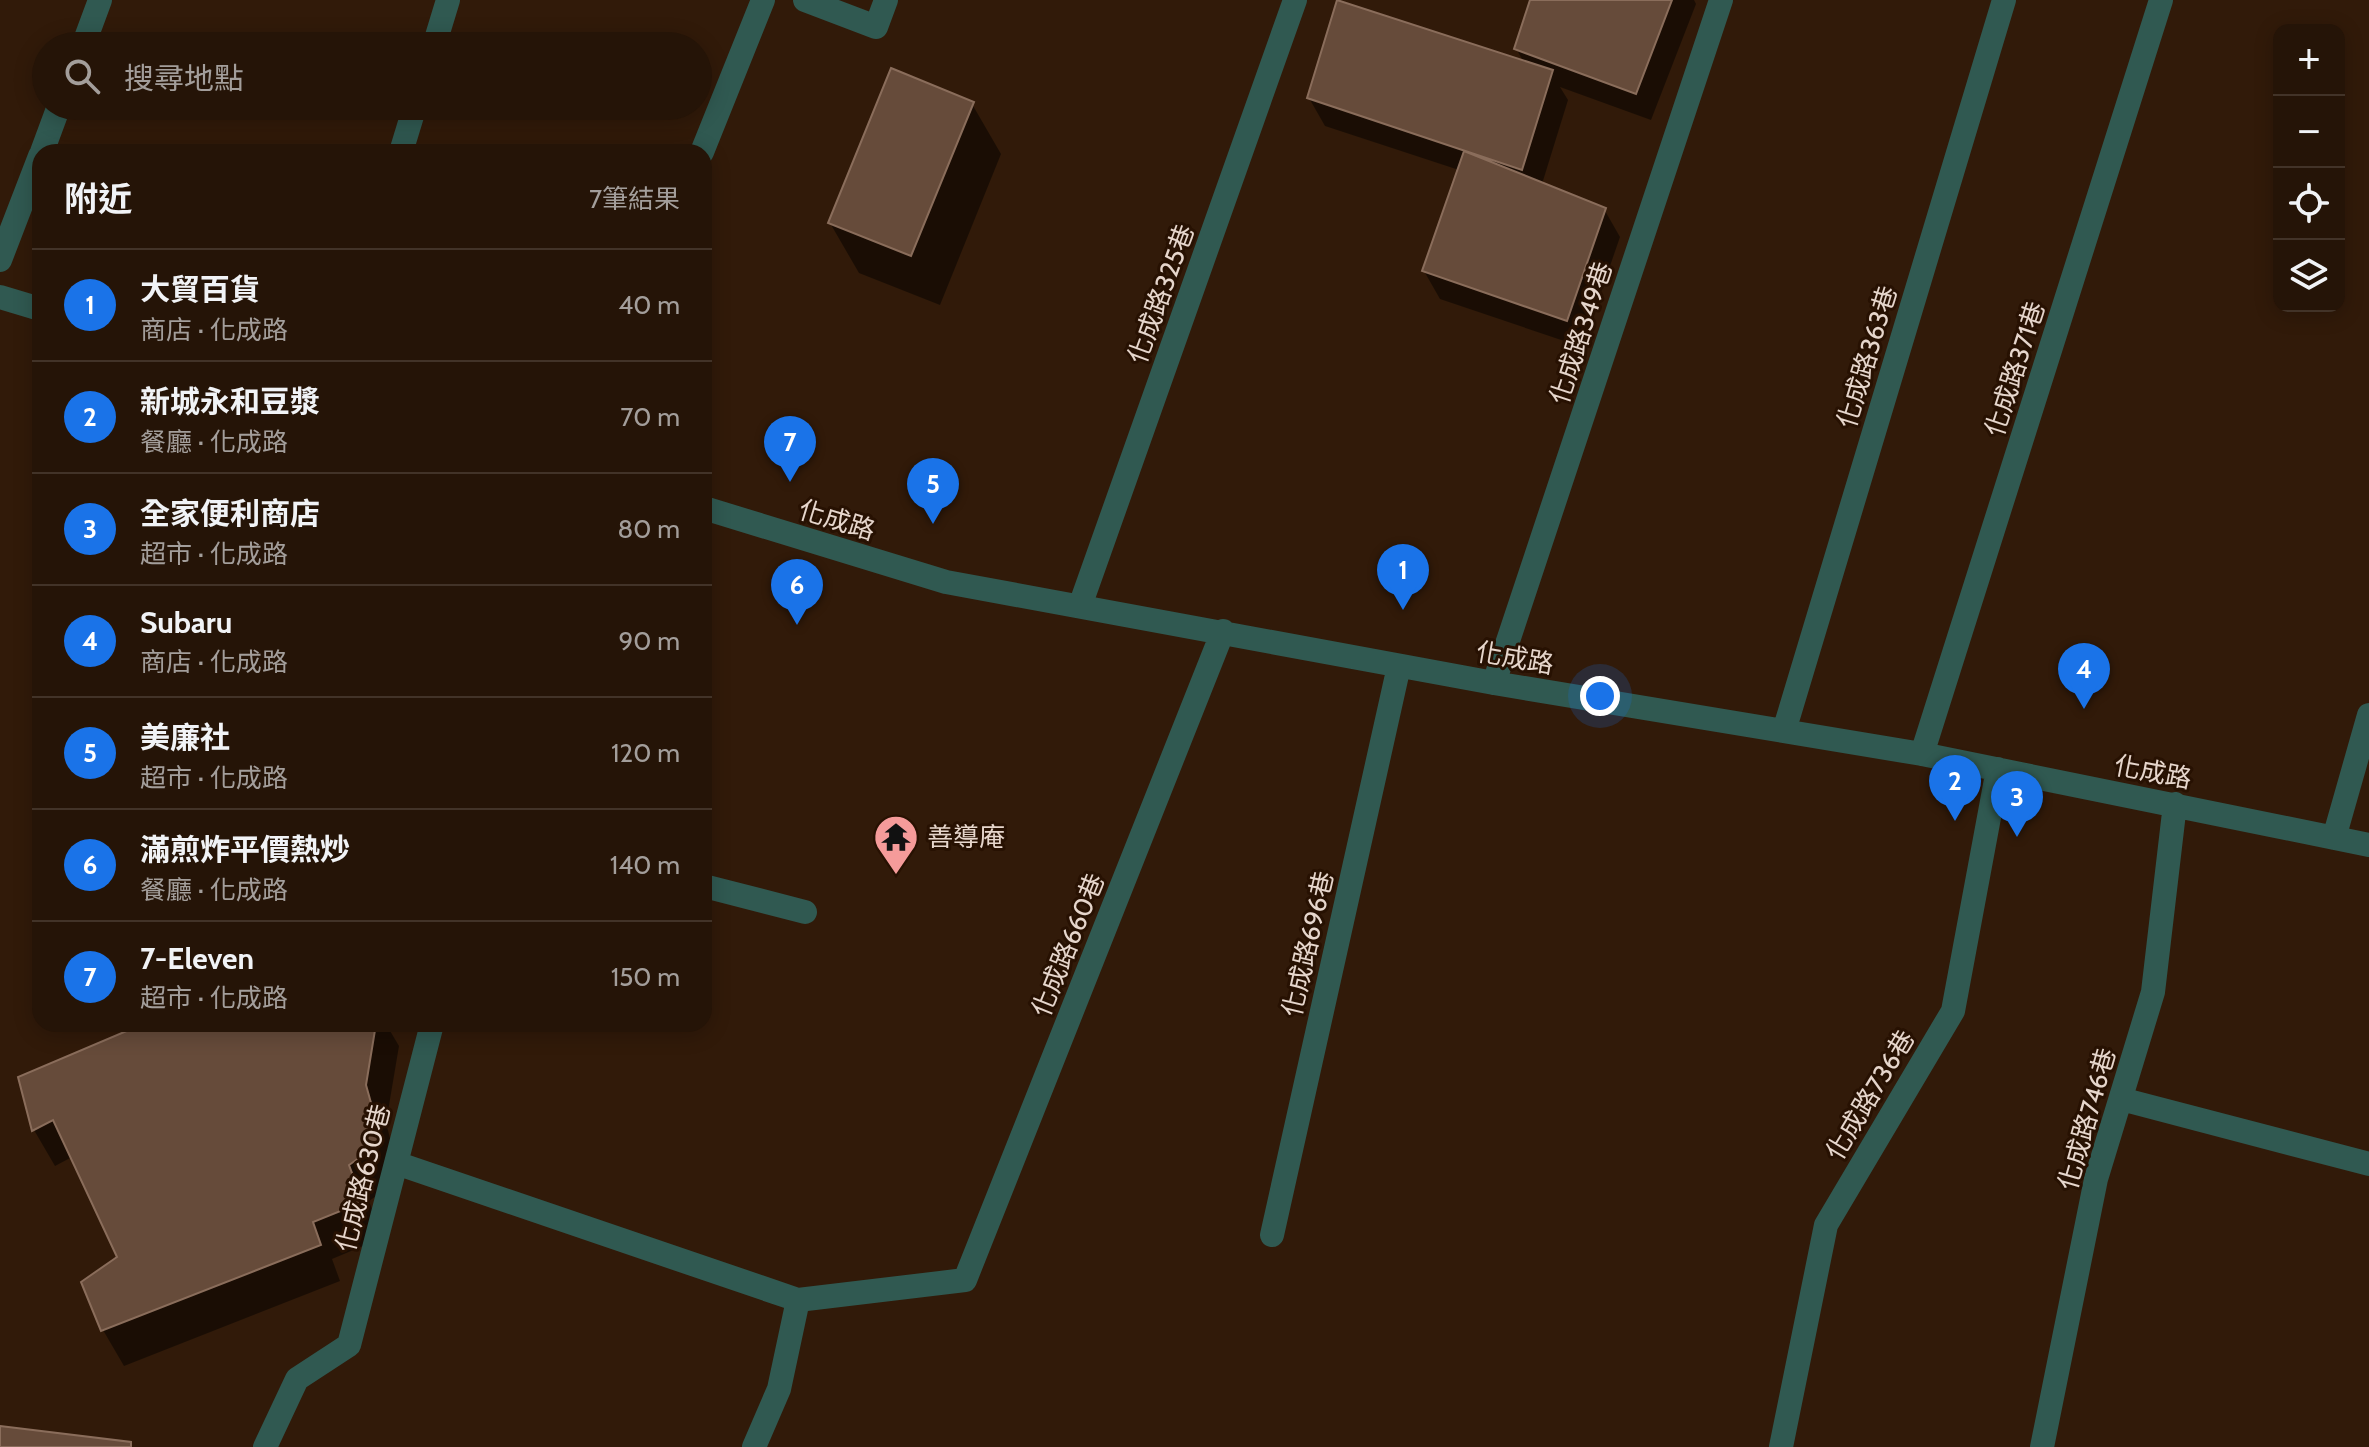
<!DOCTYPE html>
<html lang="zh-TW">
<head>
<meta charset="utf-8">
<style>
  body { margin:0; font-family:Cabin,"Noto Sans TC",sans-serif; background:#312115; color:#f1f3f6 }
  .controls { position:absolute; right:24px; top:24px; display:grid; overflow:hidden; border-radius:16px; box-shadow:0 4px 20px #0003 }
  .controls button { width:72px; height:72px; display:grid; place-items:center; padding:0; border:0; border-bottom:2px solid #423328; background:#251407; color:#f1f3f6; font:40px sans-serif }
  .you { position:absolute; left:1600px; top:696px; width:28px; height:28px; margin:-20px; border:6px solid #fff; border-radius:50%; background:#1a73e8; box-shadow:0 0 0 12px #1a73e833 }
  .badge { display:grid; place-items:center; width:52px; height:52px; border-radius:50%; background:#1a73e8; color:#fff; font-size:26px; font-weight:700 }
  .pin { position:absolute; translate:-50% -66px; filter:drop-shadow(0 2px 4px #0008) }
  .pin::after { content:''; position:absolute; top:42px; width:28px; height:24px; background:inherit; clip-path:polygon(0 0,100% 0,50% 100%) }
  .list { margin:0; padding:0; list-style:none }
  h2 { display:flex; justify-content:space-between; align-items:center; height:104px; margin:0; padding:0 32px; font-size:34px }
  h2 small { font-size:26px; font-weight:400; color:#a39e9b }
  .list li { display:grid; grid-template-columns:52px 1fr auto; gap:24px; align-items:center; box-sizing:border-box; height:112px; padding:0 32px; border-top:2px solid #423328 }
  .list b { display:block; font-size:30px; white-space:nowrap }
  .list p { margin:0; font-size:26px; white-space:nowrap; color:#a39e9b }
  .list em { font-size:26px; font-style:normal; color:#a39e9b }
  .icon { flex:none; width:44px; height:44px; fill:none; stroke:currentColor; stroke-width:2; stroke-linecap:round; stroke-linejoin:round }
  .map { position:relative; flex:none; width:2369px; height:1447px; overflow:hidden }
  .search { position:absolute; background:#251407; box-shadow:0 4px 20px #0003; left:32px; top:32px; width:680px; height:88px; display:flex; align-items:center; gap:20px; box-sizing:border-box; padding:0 28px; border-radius:44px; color:#a39e9b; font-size:30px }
  .panel { position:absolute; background:#251407; box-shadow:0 4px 20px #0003; left:32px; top:144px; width:680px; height:888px; border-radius:24px }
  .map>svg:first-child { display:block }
</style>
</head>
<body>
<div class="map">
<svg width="2369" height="1447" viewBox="0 0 2369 1447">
  <rect width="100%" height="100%" fill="#311a09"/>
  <path fill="#0007" d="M1532 0H1694L1696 4 1651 120 1560 87 1568 100 1542 184 1604 209 1620 237 1582 347 1440 299 1424 271 1459 170 1325 126 1309 98 1524 63 1516 48Z
    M972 104 1001 154 940 305 859 273 830 223Z
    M149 1024H386L399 1046 386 1123 401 1179 369 1201 382 1238 332 1259 340 1281 124 1366 103 1330 120 1257 72 1157 55 1166 34 1130 21 1078Z"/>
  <path fill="#664b3a" stroke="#8a6d5b" stroke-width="2" d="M1337 0 1553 70 1522 170 1307 98Z
    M1530 0H1672L1636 94 1514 49Z
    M891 68 974 102 911 256 828 223Z
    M1464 151 1606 208 1567 321 1422 271Z
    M143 1024H376L366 1085 382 1142 349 1165 363 1202 313 1222 321 1245 101 1331 81 1282 117 1257 53 1120 32 1131 18 1077Z
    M0 1426 131 1442V1447H0Z"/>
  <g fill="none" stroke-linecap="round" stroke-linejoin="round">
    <path stroke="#305951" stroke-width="24" d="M805 0 876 27 886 0
      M83 46 100 0
      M434 46 448 0
      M42 152 59 106
      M401 152 415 106
      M702 152 763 0
      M0 260 40 156
      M0 297 40 309
      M704 508 946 582 1494 683 1922 754 2369 845
      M1080 606 1295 0
      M1494 683 1721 0
      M1784 731 2004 0
      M1922 754 2161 0
      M2334 838 2369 715
      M704 886 805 912
      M2121 1099 2369 1164
      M396 1163 798 1300
      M1272 1235 1399 666
      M265 1447 297 1379 349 1345 432 1024
      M754 1447 779 1389 798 1300 965 1280 1223 631
      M1781 1447 1826 1225 1953 1011 1998 769
      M2042 1447 2096 1179 2153 992 2175 804"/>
  </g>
  <defs>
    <g id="temple-pin" transform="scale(2.3)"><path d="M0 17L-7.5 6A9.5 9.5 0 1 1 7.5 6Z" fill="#f59b9a" stroke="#271102"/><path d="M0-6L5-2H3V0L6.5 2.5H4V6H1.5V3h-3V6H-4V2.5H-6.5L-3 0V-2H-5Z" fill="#111"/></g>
  </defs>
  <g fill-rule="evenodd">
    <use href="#temple-pin" x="896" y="837"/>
  </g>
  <g text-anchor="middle" stroke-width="6" stroke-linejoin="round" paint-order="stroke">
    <g font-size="26" fill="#e6d6cc" stroke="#271102">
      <text transform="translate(1161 294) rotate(-70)" y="9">化成路325巷</text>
      <text transform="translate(1581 333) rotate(-72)" y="9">化成路349巷</text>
      <text transform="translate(1867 357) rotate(-73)" y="9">化成路363巷</text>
      <text transform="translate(2015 369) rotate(-72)" y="9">化成路371巷</text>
      <text transform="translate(837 520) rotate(17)" y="9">化成路</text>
      <text transform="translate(1515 658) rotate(10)" y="9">化成路</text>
      <text transform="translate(2153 772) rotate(11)" y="9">化成路</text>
      <text transform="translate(1308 944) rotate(-77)" y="9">化成路696巷</text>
      <text transform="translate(1068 945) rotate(-68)" y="9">化成路660巷</text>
      <text transform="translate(1870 1095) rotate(-59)" y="9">化成路736巷</text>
      <text transform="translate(2087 1119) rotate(-74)" y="9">化成路746巷</text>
      <text transform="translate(363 1178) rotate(-76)" y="9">化成路630巷</text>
    </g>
    <g font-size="26" fill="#e6d6cc" stroke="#271102" text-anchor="start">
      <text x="927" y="846">善導庵</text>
    </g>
  </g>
</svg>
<div class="controls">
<button>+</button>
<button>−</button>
<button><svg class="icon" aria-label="locate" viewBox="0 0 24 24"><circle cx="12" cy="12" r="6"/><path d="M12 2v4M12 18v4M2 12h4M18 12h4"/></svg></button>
<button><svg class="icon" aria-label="layers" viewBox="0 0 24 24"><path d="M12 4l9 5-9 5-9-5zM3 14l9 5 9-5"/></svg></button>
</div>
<div class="you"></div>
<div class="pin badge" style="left:1403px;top:610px">1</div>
<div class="pin badge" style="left:1955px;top:821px">2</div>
<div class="pin badge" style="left:2017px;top:837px">3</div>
<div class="pin badge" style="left:2084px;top:709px">4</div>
<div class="pin badge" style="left:933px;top:524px">5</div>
<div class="pin badge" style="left:797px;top:625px">6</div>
<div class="pin badge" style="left:790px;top:482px">7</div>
<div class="search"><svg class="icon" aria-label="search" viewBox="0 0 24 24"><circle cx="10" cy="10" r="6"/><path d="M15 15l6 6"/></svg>搜尋地點</div>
<section class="panel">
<h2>附近<small>7筆結果</small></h2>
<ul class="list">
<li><span class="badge">1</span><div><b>大貿百貨</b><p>商店 · 化成路</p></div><em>40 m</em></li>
<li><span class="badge">2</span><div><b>新城永和豆漿</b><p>餐廳 · 化成路</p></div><em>70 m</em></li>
<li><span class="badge">3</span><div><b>全家便利商店</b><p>超市 · 化成路</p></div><em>80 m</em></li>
<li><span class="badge">4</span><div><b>Subaru</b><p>商店 · 化成路</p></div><em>90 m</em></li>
<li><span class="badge">5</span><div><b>美廉社</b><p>超市 · 化成路</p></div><em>120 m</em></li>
<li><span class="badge">6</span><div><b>滿煎炸平價熱炒</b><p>餐廳 · 化成路</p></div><em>140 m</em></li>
<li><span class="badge">7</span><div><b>7-Eleven</b><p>超市 · 化成路</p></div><em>150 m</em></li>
</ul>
</section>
</div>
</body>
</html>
